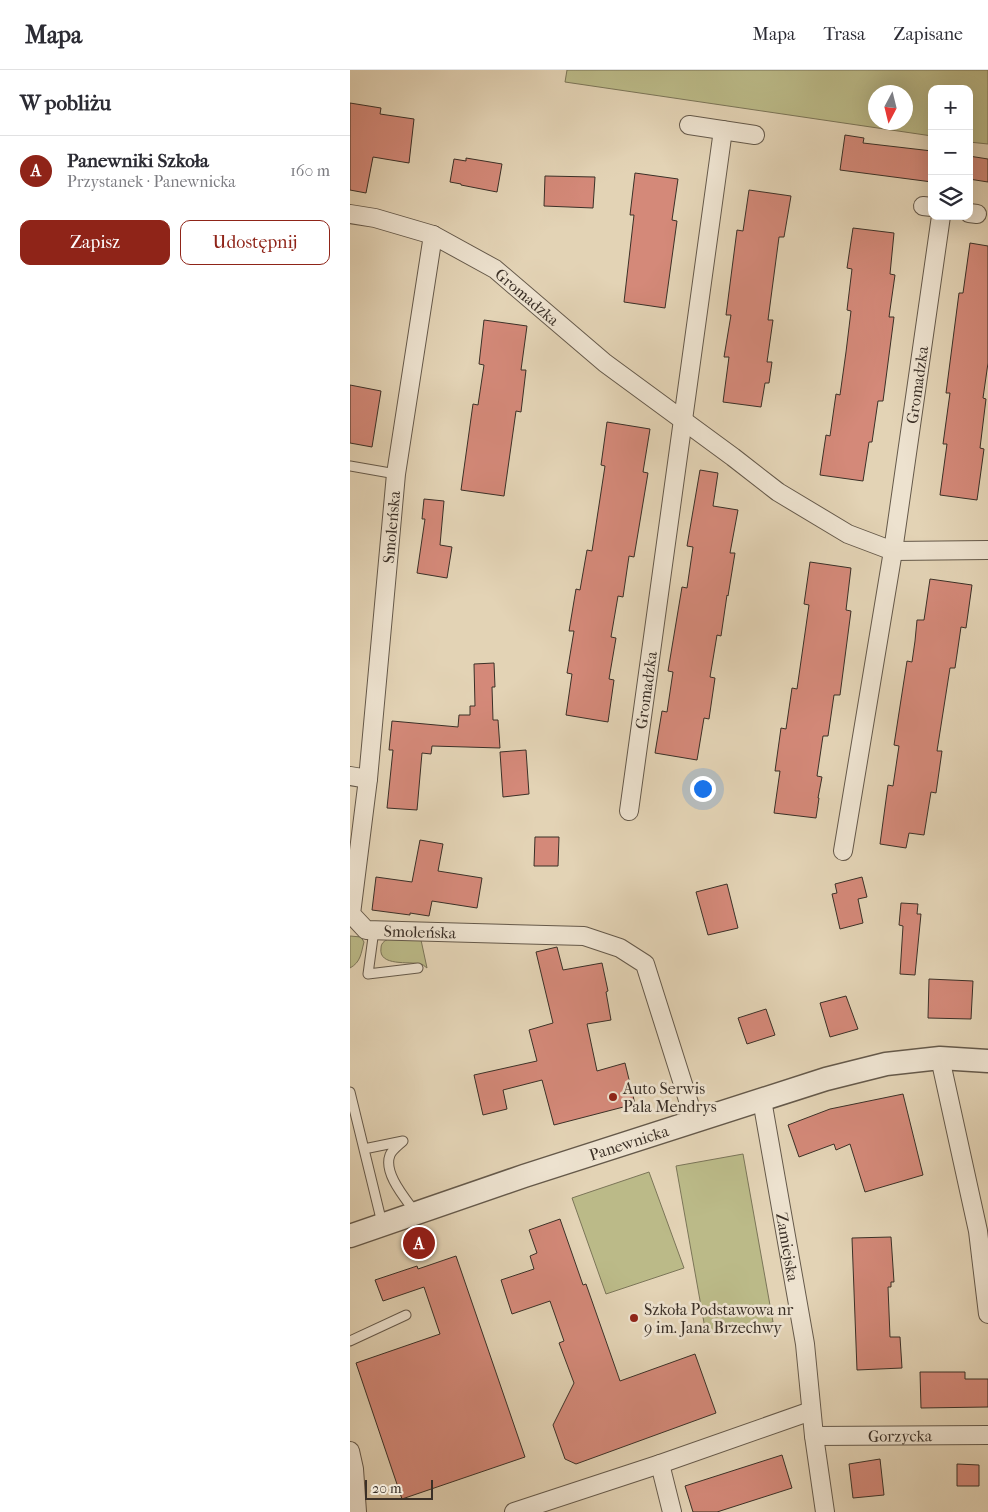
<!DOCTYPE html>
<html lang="pl">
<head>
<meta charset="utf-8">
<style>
  body { margin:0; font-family:"IM FELL French Canon",serif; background:#f7f7f7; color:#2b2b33 }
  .controls { position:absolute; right:15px; top:15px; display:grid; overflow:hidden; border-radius:10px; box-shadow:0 5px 20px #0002 }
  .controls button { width:45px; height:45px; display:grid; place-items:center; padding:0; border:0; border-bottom:1px solid #e1e1e2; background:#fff; color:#2b2b33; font:25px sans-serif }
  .compass { position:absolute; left:518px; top:15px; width:45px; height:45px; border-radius:50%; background:#fff; box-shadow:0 5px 20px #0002; rotate:187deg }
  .scale { position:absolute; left:15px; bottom:12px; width:68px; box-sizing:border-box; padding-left:5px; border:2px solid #3b3027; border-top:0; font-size:14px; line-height:18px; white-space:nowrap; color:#3b3027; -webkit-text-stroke:4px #ede2cf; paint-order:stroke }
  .you { position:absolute; left:352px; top:718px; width:18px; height:18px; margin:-12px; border:4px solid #fff; border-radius:50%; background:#1a73e8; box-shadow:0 0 0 8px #1a73e833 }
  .badge { display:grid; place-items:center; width:32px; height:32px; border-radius:50%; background:#8f2418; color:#fff; font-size:16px; font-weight:700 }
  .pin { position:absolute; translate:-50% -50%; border:2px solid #fff; box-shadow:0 1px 5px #0006 }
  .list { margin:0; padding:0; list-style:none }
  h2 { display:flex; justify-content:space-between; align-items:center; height:65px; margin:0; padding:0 20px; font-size:21px }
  h2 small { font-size:16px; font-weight:400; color:#7c7c81 }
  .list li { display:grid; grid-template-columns:32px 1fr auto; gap:15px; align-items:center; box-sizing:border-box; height:70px; padding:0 20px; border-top:1px solid #e1e1e2 }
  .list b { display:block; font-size:19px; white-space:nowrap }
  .list p { margin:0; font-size:16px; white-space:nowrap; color:#7c7c81 }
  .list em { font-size:16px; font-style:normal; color:#7c7c81 }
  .actions { display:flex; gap:10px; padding:15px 20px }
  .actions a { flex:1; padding:11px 0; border:1px solid #8f2418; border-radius:10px; text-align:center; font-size:18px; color:#8f2418 }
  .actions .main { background:#8f2418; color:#fff }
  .icon { flex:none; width:28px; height:28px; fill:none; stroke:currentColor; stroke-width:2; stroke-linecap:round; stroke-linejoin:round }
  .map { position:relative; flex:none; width:638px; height:1442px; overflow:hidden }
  header { display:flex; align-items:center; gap:30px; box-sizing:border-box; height:70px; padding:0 25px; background:#fff; border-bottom:1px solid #e1e1e2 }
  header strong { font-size:24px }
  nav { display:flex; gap:28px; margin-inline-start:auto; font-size:18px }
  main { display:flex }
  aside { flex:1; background:#fff }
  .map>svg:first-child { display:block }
</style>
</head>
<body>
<header>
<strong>Mapa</strong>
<nav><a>Mapa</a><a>Trasa</a><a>Zapisane</a></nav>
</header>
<main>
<aside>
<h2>W pobliżu<small></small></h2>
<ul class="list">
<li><span class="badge">A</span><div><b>Panewniki Szkoła</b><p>Przystanek · Panewnicka</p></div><em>160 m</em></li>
</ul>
<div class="actions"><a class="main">Zapisz</a><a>Udostępnij</a></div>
</aside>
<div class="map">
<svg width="638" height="1442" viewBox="0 0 638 1442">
  <rect width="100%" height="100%" fill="#e3d3b5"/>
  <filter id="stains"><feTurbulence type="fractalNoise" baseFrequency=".004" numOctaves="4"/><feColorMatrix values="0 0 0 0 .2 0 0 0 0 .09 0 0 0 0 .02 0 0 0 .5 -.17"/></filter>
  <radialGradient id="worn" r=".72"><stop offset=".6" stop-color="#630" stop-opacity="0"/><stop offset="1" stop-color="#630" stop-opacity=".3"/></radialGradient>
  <path fill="#bbba88" stroke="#7b7558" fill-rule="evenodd" d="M217 0H638V74L619 72V19H582V66L215 12ZM556 22V52H526V22Z
    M0 866 11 867 14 872C11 883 11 892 0 898Z
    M41 868 71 870 77 898C74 896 73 894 70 894 60 891 28 897 31 878 31 872 36 870 41 868Z
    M393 1084 423 1252 356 1264 326 1096Z
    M299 1102 334 1198 256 1224 222 1128Z"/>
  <path fill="#d48979" stroke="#3b3027" d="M0 33 31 38 30 44 64 49 59 93 23 87 16 123 0 120Z
    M495 65 514 68 513 73 582 81V112L490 100Z
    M619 86 638 89V112L619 109Z
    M116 88 152 94 147 122 111 115V114L100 112 104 89 116 91Z
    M285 103 328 109 322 150 327 151 315 238 274 232 284 145H280Z
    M195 106 245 107 243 138 194 136Z
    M399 120 441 126 434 167H429L418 250H423L417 292H422L419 313H415L411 337 373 332 379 287H374L381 245H376L387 160 393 161Z
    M503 158 544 163 540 204 545 205 539 247H544L533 331H528L522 372H519L513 411 470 405 476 365 480 366 486 324 490 325 496 282 501 241 497 240 502 199 497 198Z
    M620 173 638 176V293L633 328 636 329 630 378 634 379 627 430 590 425 597 374H593L600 323H596L609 223H613Z
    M134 250 177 256 171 300H176L171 342 166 341 154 426 111 420 123 334 128 335 134 295 129 294Z
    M0 315 31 321 22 377 0 373Z
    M257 352 300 359 293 402 298 403 284 487 279 486 273 527 268 526 261 567 266 568 259 609 264 610 258 652 216 645 222 604 217 603 224 561H219L226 519 230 520 237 480 242 481 255 396 251 395Z
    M350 400 368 403 363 436 388 440 380 483H385L378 526 377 525 371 566 367 565 360 607 365 608 359 649 354 648 347 690 305 683 312 641 317 642 323 602 318 601 332 517 337 518 343 477 337 476Z
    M74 429 94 431 90 475 102 477 97 508 67 503 75 449H72Z
    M460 492 501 498 496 540 501 541 490 625H484L478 666H473L467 706 472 707 468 728H469L466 748 424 743 430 701H425L431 658 436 659 442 618 447 619 459 535 454 534Z
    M580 509 622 515 616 558 611 557 605 598H600L587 681H592L586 723 581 722 574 765 559 763 556 778 530 774 538 715 543 716 549 676 544 675 557 591 562 592 565 571 567 550H574Z
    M144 593 145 617H142L143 650H148L150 678 82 676 81 684 72 683 67 740 37 738 43 680H39L42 651 108 657 109 645H120V636H125L124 594Z
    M176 680 179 724 153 727 150 682Z
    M185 767H209L208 796H184Z
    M70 770 93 774 88 801 132 808 127 838 82 831 79 846 60 843V845L22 840 26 807 62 812Z
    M512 807 517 827 508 829 513 853 490 859 482 824 487 823 485 814Z
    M377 814 388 858 358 865 346 822Z
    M551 833 568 834 567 844H571L565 905 550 904 553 856 549 855Z
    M207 877 213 900 252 893 258 921 256 922 261 950 237 954 247 1001 275 993 285 1034 204 1055 192 1010 153 1020 157 1039 133 1045 124 1005 187 991 179 960 203 953 186 882Z
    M579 909 623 911 621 949 578 948Z
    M496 926 508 959 480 967 470 933Z
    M416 939 425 965 397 974 388 948Z
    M553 1024 573 1105 515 1122 500 1074 486 1080 484 1074 449 1087 438 1055 480 1039Z
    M210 1149 233 1215 236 1214 270 1311 345 1284 366 1343 226 1394 215 1389 203 1355 224 1313 209 1273 214 1271 200 1231 162 1244 151 1210 184 1199 180 1186 187 1183 179 1160Z
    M541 1167 544 1212H541V1217H538L540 1267H550L552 1298 507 1300 502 1168Z
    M106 1186 175 1387 52 1429 6 1293 90 1264 74 1217 33 1231 25 1210 67 1196 68 1199Z
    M570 1302H615V1309H638V1337L571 1338Z
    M432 1385 442 1418 367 1442H343L335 1416Z
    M530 1389 534 1425 503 1428 499 1394Z
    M607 1394 629 1395V1416H607Z"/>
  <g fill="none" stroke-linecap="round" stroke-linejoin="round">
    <g stroke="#65594a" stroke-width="11">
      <path id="service" d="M0 396 46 404
        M24 860 18 904 68 898
        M0 1022 32 1153
        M53 1071C49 1075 42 1080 40 1085 33 1103 55 1128 65 1142
        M14 1079 53 1071
        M0 1271 56 1245"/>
    </g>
    <g stroke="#65594a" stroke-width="20">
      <g id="minor">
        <path d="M339 55 405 65"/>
        <path d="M573 136 582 137"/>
        <path d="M619 143 627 144"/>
        <path id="s1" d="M0 144 25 148 83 165 145 199 255 293 383 387 428 422 498 464 543 481 638 480"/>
        <path id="s2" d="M83 165 46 404 18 709 1 844 16 860 234 866 270 878 295 894 345 1052"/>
        <path d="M0 706 18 709"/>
        <path id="s3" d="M279 741 373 60"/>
        <path id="s4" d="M493 781 543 481 591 146"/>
        <path d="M590 988 628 1161 638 1244"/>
        <path id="s5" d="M412 1030 455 1274 464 1366 475 1442"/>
        <path id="s6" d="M464 1366 638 1365"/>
        <path d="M0 1381 4 1399 7 1442"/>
        <path d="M310 1394 322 1442"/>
        <path d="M164 1442 310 1394 461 1341"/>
      </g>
    </g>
    <g stroke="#65594a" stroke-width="25">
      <g id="tertiary">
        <path id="s7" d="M0 1166 174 1106 476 1009 536 994 590 988 638 991"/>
      </g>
    </g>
    <use href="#service" stroke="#ede2cf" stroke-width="9"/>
    <use href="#minor" stroke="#ede2cf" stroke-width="18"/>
    <use href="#tertiary" stroke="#ede2cf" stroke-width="22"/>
  </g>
  <g fill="#8f2418" stroke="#ede2cf" stroke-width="2">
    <circle cx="263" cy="1027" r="5"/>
    <circle cx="284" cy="1248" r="5"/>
  </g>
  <g text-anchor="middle" stroke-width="5" stroke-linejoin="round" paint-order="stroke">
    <g font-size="16" fill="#3b3027" stroke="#ede2cf">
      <text dy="6" stroke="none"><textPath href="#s1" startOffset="199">Gromadzka</textPath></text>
      <text dy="6" stroke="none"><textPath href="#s4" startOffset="472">Gromadzka</textPath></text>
      <text transform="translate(41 457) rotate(-85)" y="6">Smoleńska</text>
      <text dy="6" stroke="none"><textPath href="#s3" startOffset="122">Gromadzka</textPath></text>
      <text dy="6" stroke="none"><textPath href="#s2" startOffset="760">Smoleńska</textPath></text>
      <text dy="6" stroke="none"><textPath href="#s7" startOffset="294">Panewnicka</textPath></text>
      <text dy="6" stroke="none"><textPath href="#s5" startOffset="149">Zamiejska</textPath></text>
      <text dy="6" stroke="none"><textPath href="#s6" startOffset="86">Gorzycka</textPath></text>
    </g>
    <g font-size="16" fill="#3b3027" stroke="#ede2cf" text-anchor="start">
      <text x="273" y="1024">Auto Serwis<tspan x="273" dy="18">Pala Mendrys</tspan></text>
      <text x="294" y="1245">Szkoła Podstawowa nr<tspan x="294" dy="18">9 im. Jana Brzechwy</tspan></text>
    </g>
  </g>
  <rect width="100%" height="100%" filter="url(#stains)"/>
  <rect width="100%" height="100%" fill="url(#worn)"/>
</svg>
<div class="controls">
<button>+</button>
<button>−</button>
<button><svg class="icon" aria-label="layers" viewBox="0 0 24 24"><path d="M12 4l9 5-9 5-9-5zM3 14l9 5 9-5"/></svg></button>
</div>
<svg class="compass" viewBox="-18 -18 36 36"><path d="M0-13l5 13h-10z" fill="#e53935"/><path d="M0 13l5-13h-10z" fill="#7c7c81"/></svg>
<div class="scale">20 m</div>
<div class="you"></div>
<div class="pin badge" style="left:69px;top:1173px">A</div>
</div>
</main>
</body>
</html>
